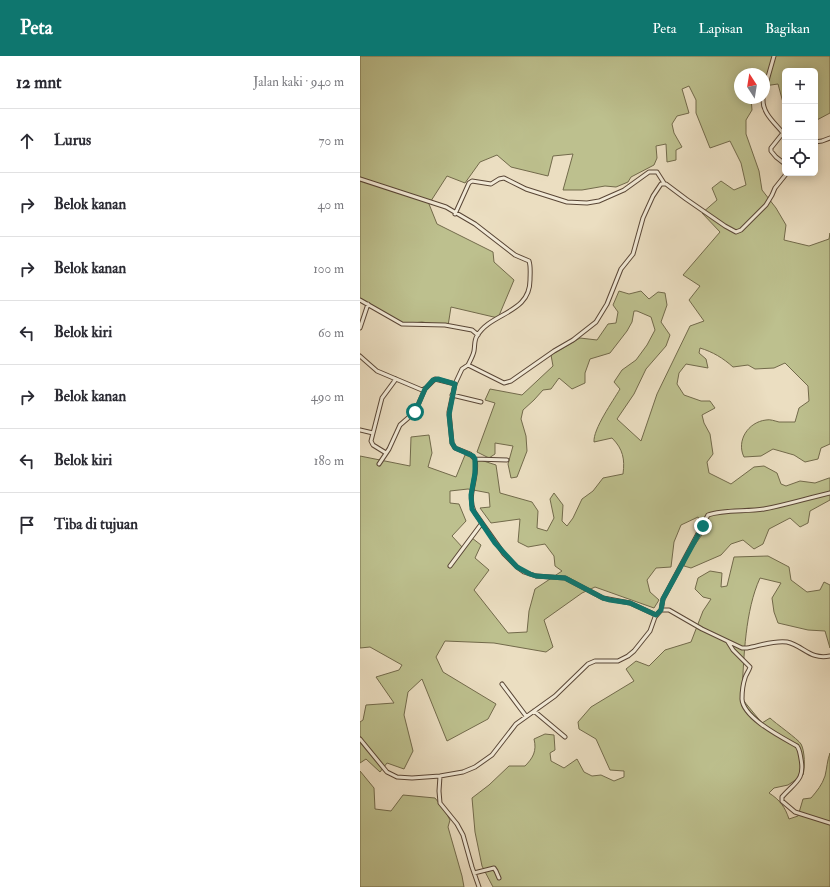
<!DOCTYPE html>
<html lang="id">
<head>
<meta charset="utf-8">
<style>
  body { margin:0; font-family:"IM FELL Double Pica",serif; background:#f2f2f3; color:#2b2b33 }
  .controls { position:absolute; right:12px; top:12px; display:grid; overflow:hidden; border-radius:6px; box-shadow:0 2px 10px #0003 }
  .controls button { width:36px; height:36px; display:grid; place-items:center; padding:0; border:0; border-bottom:1px solid #e1e1e2; background:#fff; color:#2b2b33; font:20px sans-serif }
  .compass { position:absolute; left:374px; top:12px; width:36px; height:36px; border-radius:50%; background:#fff; box-shadow:0 2px 10px #0003; rotate:348deg }
  .stop { position:absolute; width:12px; height:12px; margin:-9px; border:3px solid #0f766e; border-radius:50%; background:#fff }
  .stop.end { background:#0f766e; border-color:#fff; box-shadow:0 1px 4px #0008 }
  .list { margin:0; padding:0; list-style:none }
  h2 { display:flex; justify-content:space-between; align-items:center; height:52px; margin:0; padding:0 16px; font-size:17px }
  h2 small { font-size:13px; font-weight:400; color:#7c7c81 }
  .list li { display:grid; grid-template-columns:26px 1fr auto; gap:12px; align-items:center; box-sizing:border-box; height:64px; padding:0 16px; border-top:1px solid #e1e1e2 }
  .list b { display:block; font-size:15px; white-space:nowrap }
  .list em { font-size:13px; font-style:normal; color:#7c7c81 }
  .icon { flex:none; width:22px; height:22px; fill:none; stroke:currentColor; stroke-width:2; stroke-linecap:round; stroke-linejoin:round }
  .map { position:relative; flex:none; width:470px; height:831px; overflow:hidden }
  header { display:flex; align-items:center; gap:24px; box-sizing:border-box; height:56px; padding:0 20px; background:#0f766e; color:#fff }
  header strong { font-size:19px }
  nav { display:flex; gap:22px; margin-inline-start:auto; font-size:14px }
  main { display:flex }
  aside { flex:1; background:#fff }
  .map>svg:first-child { display:block }
</style>
</head>
<body>
<header>
<strong>Peta</strong>
<nav><a>Peta</a><a>Lapisan</a><a>Bagikan</a></nav>
</header>
<main>
<aside>
<h2>12 mnt<small>Jalan kaki · 940 m</small></h2>
<ul class="list">
<li><svg class="icon" aria-label="ahead" viewBox="0 0 24 24"><path d="M12 20V5M6 11l6-6 6 6"/></svg><div><b>Lurus</b></div><em>70 m</em></li>
<li><svg class="icon" aria-label="right" viewBox="0 0 24 24"><path d="M7 20v-9h11M14 6l5 5-5 5"/></svg><div><b>Belok kanan</b></div><em>40 m</em></li>
<li><svg class="icon" aria-label="right" viewBox="0 0 24 24"><path d="M7 20v-9h11M14 6l5 5-5 5"/></svg><div><b>Belok kanan</b></div><em>100 m</em></li>
<li><svg class="icon" aria-label="left" viewBox="0 0 24 24"><path d="M17 20v-9H6M10 6l-5 5 5 5"/></svg><div><b>Belok kiri</b></div><em>60 m</em></li>
<li><svg class="icon" aria-label="right" viewBox="0 0 24 24"><path d="M7 20v-9h11M14 6l5 5-5 5"/></svg><div><b>Belok kanan</b></div><em>490 m</em></li>
<li><svg class="icon" aria-label="left" viewBox="0 0 24 24"><path d="M17 20v-9H6M10 6l-5 5 5 5"/></svg><div><b>Belok kiri</b></div><em>180 m</em></li>
<li><svg class="icon" aria-label="arrive" viewBox="0 0 24 24"><path d="M6 21V4h12l-3 4 3 4H6"/></svg><div><b>Tiba di tujuan</b></div></li>
</ul>
</aside>
<div class="map">
<svg width="470" height="831" viewBox="0 0 470 831">
  <rect width="100%" height="100%" fill="#ebdec1"/>
  <filter id="stains"><feTurbulence type="fractalNoise" baseFrequency=".005" numOctaves="4"/><feColorMatrix values="0 0 0 0 .2 0 0 0 0 .09 0 0 0 0 .02 0 0 0 .5 -.17"/></filter>
  <radialGradient id="worn" r=".72"><stop offset=".6" stop-color="#630" stop-opacity="0"/><stop offset="1" stop-color="#630" stop-opacity=".3"/></radialGradient>
  <path fill="#bdc08e" stroke="#726a4b" fill-rule="evenodd" d="M0 0H470V57L455 65V15H425V54L418 28 404 30V18H380V42H391L392 54 386 64V78L399 115 402 134 416 152 426 169 424 184 449 190 469 183 470 177V388L461 392 458 403 445 406 434 399 413 393 401 400 384 401C376 385 388 366 406 364 410 363 415 365 419 366 424 366 430 366 435 366L439 352 449 345 448 330 425 307 414 312 395 313 388 309 373 311C363 302 353 296 340 292L339 297 346 303 348 312 326 308 319 317 317 328 324 339 341 345H350L355 352 342 359 344 367 350 378 353 398 347 406 349 417 371 428 394 411 404 410 417 417 421 428 426 430 440 425 455 427 469 422H470V444L450 455 448 467 440 471 430 462 409 473 403 488 394 493 383 484 371 488 361 499 331 512 324 510 327 500 346 473 338 461 321 469 314 486 311 511 296 512 287 524 290 536 299 544 294 552 235 531 222 537 184 564 193 591 186 596 134 587 85 585 76 601 83 616 136 648 128 663 87 685 62 623 48 636 44 659 53 695 44 713 27 707 20 716 6 703 0 707V666L3 664 6 649 34 647 16 621 39 614 42 609 10 591 0 592V400L50 410 51 381 69 379 72 397 68 411 96 421 105 399 136 409 140 437 172 446 178 455 177 472 187 475 194 462 190 443 194 437 203 449 202 465 207 470 213 462 222 443 233 435 243 422 263 418C265 403 263 393 252 382L234 386C233 373 253 345 260 333L254 326 262 314 276 304 287 289 295 274 291 261 277 255H274L272 266 267 275 250 297 230 303 225 317V327L212 333 199 322 191 333 183 334 174 344 163 354 161 363 166 380 167 395 157 421 151 422 148 408 153 390 135 387V398L129 402 117 396 135 347 125 344 130 333 162 339 193 310 191 299 220 282 237 284 248 268 256 267 258 256 253 249 259 235 269 238 281 235 289 243 298 236 305 237 307 249 301 266 310 279 306 290 286 313 274 338 257 363 281 385 297 338 330 270 344 265 329 244 340 230 323 219 360 176 342 157 357 144 352 132 361 125 374 134 386 129 381 107 370 85 350 92 336 57V44L329 30 322 33 329 57 317 60 312 68 314 77 322 91 316 94V104L307 106 306 88 296 90 297 102 294 109 271 121 268 126 256 131 245 130 222 134H203L213 98 193 100 188 120 151 111 137 99 120 106 105 127 87 120 69 148 77 168 133 196 134 206 154 224 138 262 91 251 88 270 62 266 44 268 0 242ZM108 433 129 437 130 451 120 452 131 467 160 463 158 486 168 491 185 488 194 500 195 510 202 515 175 533 169 555 167 576 148 577 114 534 129 514 115 502 121 489 112 482 103 492 92 480 106 465 99 448 90 447V435Z
    M408 500 429 511 431 524 447 536 460 534 464 526 470 529V592L465 575 448 574 418 567 414 556 412 542 421 527 400 522C385 555 384 600 382 636L383 644 402 667 410 662C415 667 438 683 441 688 445 695 445 712 443 719L428 729 414 732 409 737C420 744 425 751 429 763L438 760 443 743 451 742C457 735 462 729 465 720 467 712 467 705 470 697V831H133L122 810 115 776 112 742 129 729 149 710H165C173 702 177 695 174 683L185 678 194 679 195 694 190 697 191 705 204 712 217 703 224 716 232 720 241 719 254 725 264 721V715L250 714 236 683 219 673 218 666 231 651 274 625 266 613 276 605 289 610 305 594 331 586 343 555 351 543 343 541 335 533 338 522 350 515 362 517 361 531 367 530 374 501Z
    M0 715 14 732 15 753 31 755 43 739 75 742 84 753 90 764 88 771 102 820 104 831H0Z"/>
  <g fill="none" stroke-linecap="round" stroke-linejoin="round">
    <g stroke="#594636" stroke-width="5">
      <path id="minor" d="M404 35 414 0
        M403 42C402 57 414 66 423 77H425
        M423 77 411 92V95L416 101 425 108
        M455 86 462 85 470 82
        M0 123 86 151 115 168 155 199 169 205C171 211 170 218 170 224 170 258 131 256 117 280 114 284 115 290 114 295 113 300 110 305 108 309
        M95 158 109 127 112 125 131 128 139 123 144 122 166 133 207 146 227 147 239 145 264 134 289 116H297L304 127
        M0 244 42 268 85 269 112 274 118 279
        M0 272 8 248
        M0 300 17 315 62 334 66 332 75 323 95 328 102 313 108 309 144 327 151 325 194 295 213 284 236 266 247 248 261 213 273 198 283 162 293 140 301 128H306L326 143 365 170 376 176 381 174 406 149 412 139 415 132 427 117
        M95 328 89 356 92 387 95 392 110 398 115 403C119 422 105 440 115 457L144 498 157 511 164 516 176 520 205 522 243 542 270 547 296 559
        M92 339 121 346
        M0 374 13 377
        M26 397 13 389 11 385 22 342 36 323
        M115 403 147 404
        M19 408 29 393 40 369 55 356 65 333
        M90 510 122 467
        M301 554H309L342 573 382 592H387C399 590 414 584 427 586 444 590 450 604 470 600
        M368 586 373 594 390 611C389 615 386 618 385 622 383 628 382 637 382 643 383 662 423 682 437 690 440 694 440 698 441 703 445 724 435 726 422 741V745L435 756 470 767
        M142 628 166 660
        M174 655 205 681
        M0 683 27 716 37 721 52 722 80 720 103 716 115 711 132 699 156 668 195 640 228 608 235 605H258L268 600 274 595 290 575 295 561 301 554 303 543 348 459C364 453 387 456 404 453 426 449 448 442 470 437
        M80 720 79 735 80 747 97 768 103 779 112 811 119 831
        M114 817 134 812 136 815 139 822"/>
    </g>
    <use href="#minor" stroke="#f2ead7" stroke-width="3"/>
  </g>
  <g fill="none" stroke-linecap="round" stroke-linejoin="round">
    <path stroke="#0f766e" stroke-width="5" d="M55 356 65 333 73 324 78 323 95 328 89 359 92 387 95 392 113 400 115 403V417L111 439 112 453 135 487 157 511 170 518 176 520 205 522 243 542 250 544 270 547 296 559 301 554 303 543 343 470"/>
  </g>
  <rect width="100%" height="100%" filter="url(#stains)"/>
  <rect width="100%" height="100%" fill="url(#worn)"/>
</svg>
<div class="controls">
<button>+</button>
<button>−</button>
<button><svg class="icon" aria-label="locate" viewBox="0 0 24 24"><circle cx="12" cy="12" r="6"/><path d="M12 2v4M12 18v4M2 12h4M18 12h4"/></svg></button>
</div>
<svg class="compass" viewBox="-18 -18 36 36"><path d="M0-13l5 13h-10z" fill="#e53935"/><path d="M0 13l5-13h-10z" fill="#7c7c81"/></svg>
<div class="stop" style="left:55px;top:356px"></div>
<div class="stop end" style="left:343px;top:470px"></div>
</div>
</main>
</body>
</html>
